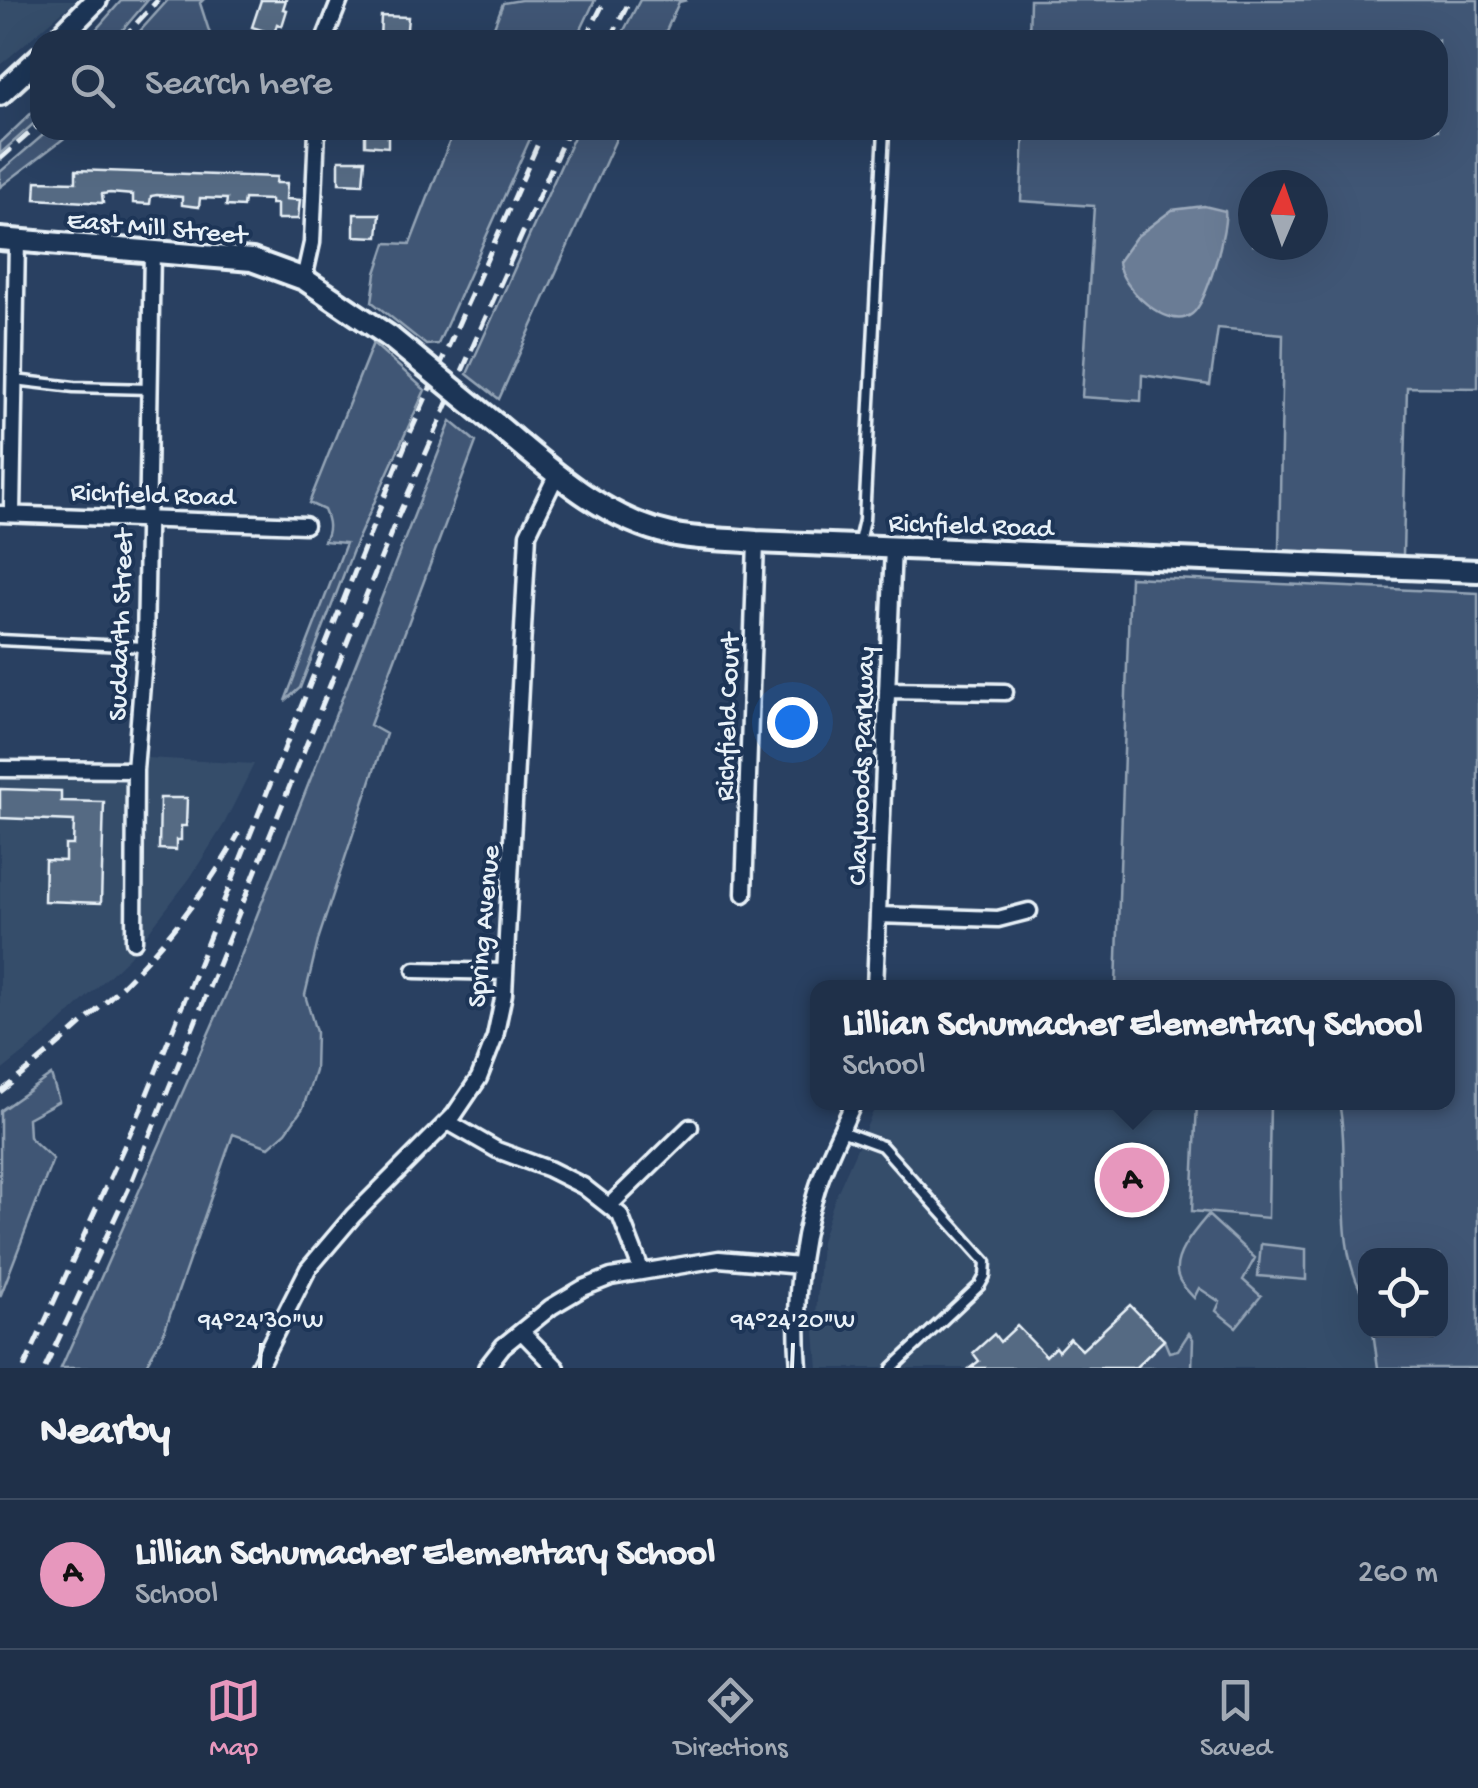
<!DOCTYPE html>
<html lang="en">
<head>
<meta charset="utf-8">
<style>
  body { margin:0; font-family:"Gochi Hand",sans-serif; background:#273850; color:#f1f3f6 }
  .controls { position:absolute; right:30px; bottom:30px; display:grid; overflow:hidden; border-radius:20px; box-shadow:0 10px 40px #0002 }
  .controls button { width:90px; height:90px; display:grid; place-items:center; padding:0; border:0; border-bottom:2px solid #3c4b61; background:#1f3049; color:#f1f3f6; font:50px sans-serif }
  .compass { position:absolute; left:1238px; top:170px; width:90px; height:90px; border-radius:50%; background:#1f3049; box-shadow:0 10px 40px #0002; rotate:2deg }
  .you { position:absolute; left:792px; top:722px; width:35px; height:35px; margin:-25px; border:8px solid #fff; border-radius:50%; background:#1a73e8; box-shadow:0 0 0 15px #1a73e833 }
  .badge { display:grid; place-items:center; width:65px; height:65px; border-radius:50%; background:#e797bd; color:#111; font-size:32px; font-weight:700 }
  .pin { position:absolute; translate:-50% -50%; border:5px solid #fff; box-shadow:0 2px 10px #0006 }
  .popup { position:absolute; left:810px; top:980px; width:645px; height:130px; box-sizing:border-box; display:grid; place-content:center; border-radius:20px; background:#1f3049; filter:drop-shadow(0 2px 8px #0005); font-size:32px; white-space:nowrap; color:#a1a9b4 }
  .popup b { font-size:38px; color:#f1f3f6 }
  .popup::after { content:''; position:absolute; left:50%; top:100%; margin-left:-20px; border:20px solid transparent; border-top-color:#1f3049 }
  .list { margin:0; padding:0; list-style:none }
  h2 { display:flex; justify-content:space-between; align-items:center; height:130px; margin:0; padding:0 40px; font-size:42px }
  h2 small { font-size:32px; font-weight:400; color:#a1a9b4 }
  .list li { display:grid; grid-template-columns:65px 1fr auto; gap:30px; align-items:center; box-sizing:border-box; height:150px; padding:0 40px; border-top:2px solid #3c4b61 }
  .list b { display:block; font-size:38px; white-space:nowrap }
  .list p { margin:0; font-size:32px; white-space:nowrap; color:#a1a9b4 }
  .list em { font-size:32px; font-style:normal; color:#a1a9b4 }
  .icon { flex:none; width:55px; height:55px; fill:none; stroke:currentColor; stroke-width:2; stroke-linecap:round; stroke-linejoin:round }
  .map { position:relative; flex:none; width:1478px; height:1368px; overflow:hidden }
  .search { position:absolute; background:#1f3049; box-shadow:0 10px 40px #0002; left:30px; right:30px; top:30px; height:110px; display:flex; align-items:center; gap:25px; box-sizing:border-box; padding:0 35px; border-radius:30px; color:#a1a9b4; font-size:38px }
  .sheet { height:280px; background:#1f3049 }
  nav { display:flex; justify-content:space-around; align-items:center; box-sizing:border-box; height:140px; border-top:2px solid #3c4b61; background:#1f3049; font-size:28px; color:#a1a9b4 }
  nav a { display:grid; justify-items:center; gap:5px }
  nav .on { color:#e797bd }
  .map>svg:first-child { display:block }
</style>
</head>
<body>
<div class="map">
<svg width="1478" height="1368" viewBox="0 0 1478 1368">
  <rect width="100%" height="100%" fill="#294061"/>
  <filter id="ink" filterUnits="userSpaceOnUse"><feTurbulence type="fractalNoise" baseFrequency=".01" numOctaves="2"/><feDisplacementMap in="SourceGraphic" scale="20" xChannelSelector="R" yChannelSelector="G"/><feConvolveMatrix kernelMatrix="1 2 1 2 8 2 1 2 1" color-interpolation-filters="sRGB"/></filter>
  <g filter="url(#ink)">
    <path fill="#364d6b" d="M0 0H76L0 65Z
      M147 758 254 764 224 824 190 878 129 957 49 1033 0 1072V775L145 780Z
      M877 1103H1425L1366 1256V1330L1416 1331 1414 1368H818L815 1332 821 1241 835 1198Z"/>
    <path fill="#415774" stroke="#94a4b6" stroke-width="2.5" fill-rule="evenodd" d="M122 0H148L114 40H87Z
      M168 0H203L200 3 210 34 208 40H132Z
      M521 0H595L576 40H489L503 3Z
      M640 0H687L679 2 662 40H619Z
      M1030 0H1478V388L1407 387 1403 555 1279 550 1283 334 1218 328 1210 385 1142 375 1141 401 1082 397 1094 206 1021 201 1024 130H1438V40H1029ZM1253 185H1313V245H1253Z
      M40 105V118L0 154V143Z
      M49 130H75L0 187V172Z
      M454 130H534L438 344 426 345 372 302 376 273 386 243 410 244Z
      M577 130H620L499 399 467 374Z
      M373 343 425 390 355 545 300 688 285 701 346 543 324 541C330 530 329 522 324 510L309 503Z
      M451 421 476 442 370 725 386 734 319 937 305 995 316 1032 315 1071 303 1108 286 1132 269 1147 233 1134 163 1335 144 1368H61L226 994Z
      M1130 577 1478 593V1368H1378L1373 1331 1440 1330V1256H1366L1365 1298C1332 1246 1351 1162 1339 1103L1447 1102V988L1116 987Z
      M51 1075 59 1101 28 1118 29 1137 53 1159 0 1297V1111Z
      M1197 1103H1270L1268 1218 1192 1211Z
      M1208 1215 1255 1258 1243 1280 1261 1296 1236 1327 1216 1311 1220 1302 1199 1288 1194 1298C1189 1292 1182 1286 1179 1279 1169 1259 1196 1229 1208 1215Z
      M1261 1244 1306 1249V1280L1258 1276Z
      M1189 1333 1193 1339 1192 1368H1135L1164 1340 1169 1352 1178 1350Z"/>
    <path fill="#6b7c95" stroke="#9dabbd" stroke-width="2.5" d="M1204 206 1225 211C1228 227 1207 303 1192 314 1168 333 1120 286 1118 262L1136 237 1172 210Z"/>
    <path fill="#556a83" stroke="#e8f1f8" stroke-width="2.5" d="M261 0H286L283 9 287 10 282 26 277 24 274 34 252 27Z
      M381 16 408 17 406 40H380Z
      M365 130H388V147L365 145Z
      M339 160H365L363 184 339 183Z
      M76 170 277 177 276 183H287L286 199 300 200 298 219H277V204H271V200L244 199 243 207 226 206 227 199 200 198 199 207 182 205V197L157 195 151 196 150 204 133 203V195L110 193 102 194 103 203 35 199 36 181 76 182Z
      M354 214H380L378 237 354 236Z
      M0 789 61 791V801L104 802 101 903 44 901 45 860 65 861V845H73L74 821 0 818Z
      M160 798H187L186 826H181V840H176V850L159 849Z
      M1130 1305 1164 1340 1135 1368H970L979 1361 973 1353 994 1334 1000 1342 1017 1326 1046 1356 1055 1347 1058 1351 1070 1338 1082 1350Z"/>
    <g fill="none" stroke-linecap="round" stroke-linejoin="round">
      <g stroke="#e8f1f8" stroke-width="15">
        <path id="lane" d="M15 380 74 387 149 389
          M858 546 864 520 884 130
          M0 640 145 647
          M841 1131 882 1146 986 1262 985 1276 980 1285 892 1368"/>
      </g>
      <g stroke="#e8f1f8" stroke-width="21">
        <path id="street" d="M324 40 340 0
          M304 279 312 243 317 130
          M12 513 17 241
          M0 514 305 525
          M887 690 1005 692
          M0 769 135 770
          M744 894 756 542
          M878 915 998 919 1029 911
          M134 941 135 770 145 647 152 251
          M415 970 505 972
          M875 988 893 547
          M448 1122 497 1150 549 1169 583 1186 620 1215 642 1272
          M609 1206 690 1127
          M522 1332 557 1368
          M258 1368 308 1269 353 1216 454 1115 479 1078 495 1037 504 994 528 534 557 474
          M486 1368 503 1346 551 1307 583 1288 611 1277 719 1259 800 1266
          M799 1368C794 1307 798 1248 817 1189 826 1160 841 1131 854 1102"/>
      </g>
      <g stroke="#e8f1f8" stroke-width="28">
        <path id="secondary" d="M57 40 96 0
          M0 94 40 57
          M0 239 252 260 304 279 390 337
          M496 424C549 468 602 519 671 534 698 540 728 539 756 542L1478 571"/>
      </g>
      <use href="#lane" stroke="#1d3557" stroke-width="8"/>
      <use href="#street" stroke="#1d3557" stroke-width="14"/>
      <use href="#secondary" stroke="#1d3557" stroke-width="20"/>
      <path stroke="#e8f1f8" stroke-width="5" stroke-dasharray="15 8" stroke-linecap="butt" d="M121 40 158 0
        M585 40 605 0
        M610 40 630 0
        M0 159 40 124
        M0 1092C93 1020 182 937 239 833
        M24 1368 141 1109 408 438 544 130
        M45 1368 128 1190 393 528 568 130"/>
      <g stroke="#e8f1f8" stroke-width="28" stroke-linecap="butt">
        <path id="secondary-bridge" d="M390 337 496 424"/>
      </g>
      <use href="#secondary-bridge" stroke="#1d3557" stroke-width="20"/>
    </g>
  </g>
  <path fill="none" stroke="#e8f1f8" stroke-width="4" d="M260 1368 261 1343M792 1368 793 1343"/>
  <g text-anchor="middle" stroke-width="8" stroke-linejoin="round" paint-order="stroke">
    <g font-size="28" fill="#e8f1f8" stroke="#1d3557">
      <text transform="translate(157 225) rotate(5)" y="10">East Mill Street</text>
      <text transform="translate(153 492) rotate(2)" y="10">Richfield Road</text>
      <text transform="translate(971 523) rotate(2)" y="10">Richfield Road</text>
      <text transform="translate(118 625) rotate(-88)" y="10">Suddarth Street</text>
      <text transform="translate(725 717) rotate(-88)" y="10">Richfield Court</text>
      <text transform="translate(859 766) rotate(-88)" y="10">Claywoods Parkway</text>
      <text transform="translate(481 926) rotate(-85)" y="10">Spring Avenue</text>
    </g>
  </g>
  <g font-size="25" text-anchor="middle" fill="#e8f1f8" stroke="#1d3557" stroke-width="8" stroke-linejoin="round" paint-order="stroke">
    <text x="261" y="1327">94°24'30"W</text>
    <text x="793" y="1327">94°24'20"W</text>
  </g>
</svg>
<div class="controls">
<button><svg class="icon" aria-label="locate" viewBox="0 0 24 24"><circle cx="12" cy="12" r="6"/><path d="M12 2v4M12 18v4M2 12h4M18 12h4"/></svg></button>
</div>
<svg class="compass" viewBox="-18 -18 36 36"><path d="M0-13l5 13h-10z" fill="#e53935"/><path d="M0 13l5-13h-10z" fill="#a1a9b4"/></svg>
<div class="you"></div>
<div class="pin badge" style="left:1132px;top:1180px">A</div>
<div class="popup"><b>Lillian Schumacher Elementary School</b>School</div>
<div class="search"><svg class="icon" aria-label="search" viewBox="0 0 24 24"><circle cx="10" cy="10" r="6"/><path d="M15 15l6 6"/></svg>Search here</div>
</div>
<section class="sheet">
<h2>Nearby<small></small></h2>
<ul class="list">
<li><span class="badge">A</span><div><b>Lillian Schumacher Elementary School</b><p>School</p></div><em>260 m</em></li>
</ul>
</section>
<nav>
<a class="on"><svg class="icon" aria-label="map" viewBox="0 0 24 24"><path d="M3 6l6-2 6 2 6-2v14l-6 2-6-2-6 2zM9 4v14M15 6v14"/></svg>Map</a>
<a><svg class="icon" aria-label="directions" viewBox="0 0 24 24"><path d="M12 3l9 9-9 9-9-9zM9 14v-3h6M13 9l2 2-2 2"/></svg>Directions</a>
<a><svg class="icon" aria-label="saved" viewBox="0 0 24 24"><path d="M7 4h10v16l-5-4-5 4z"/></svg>Saved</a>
</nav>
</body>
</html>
